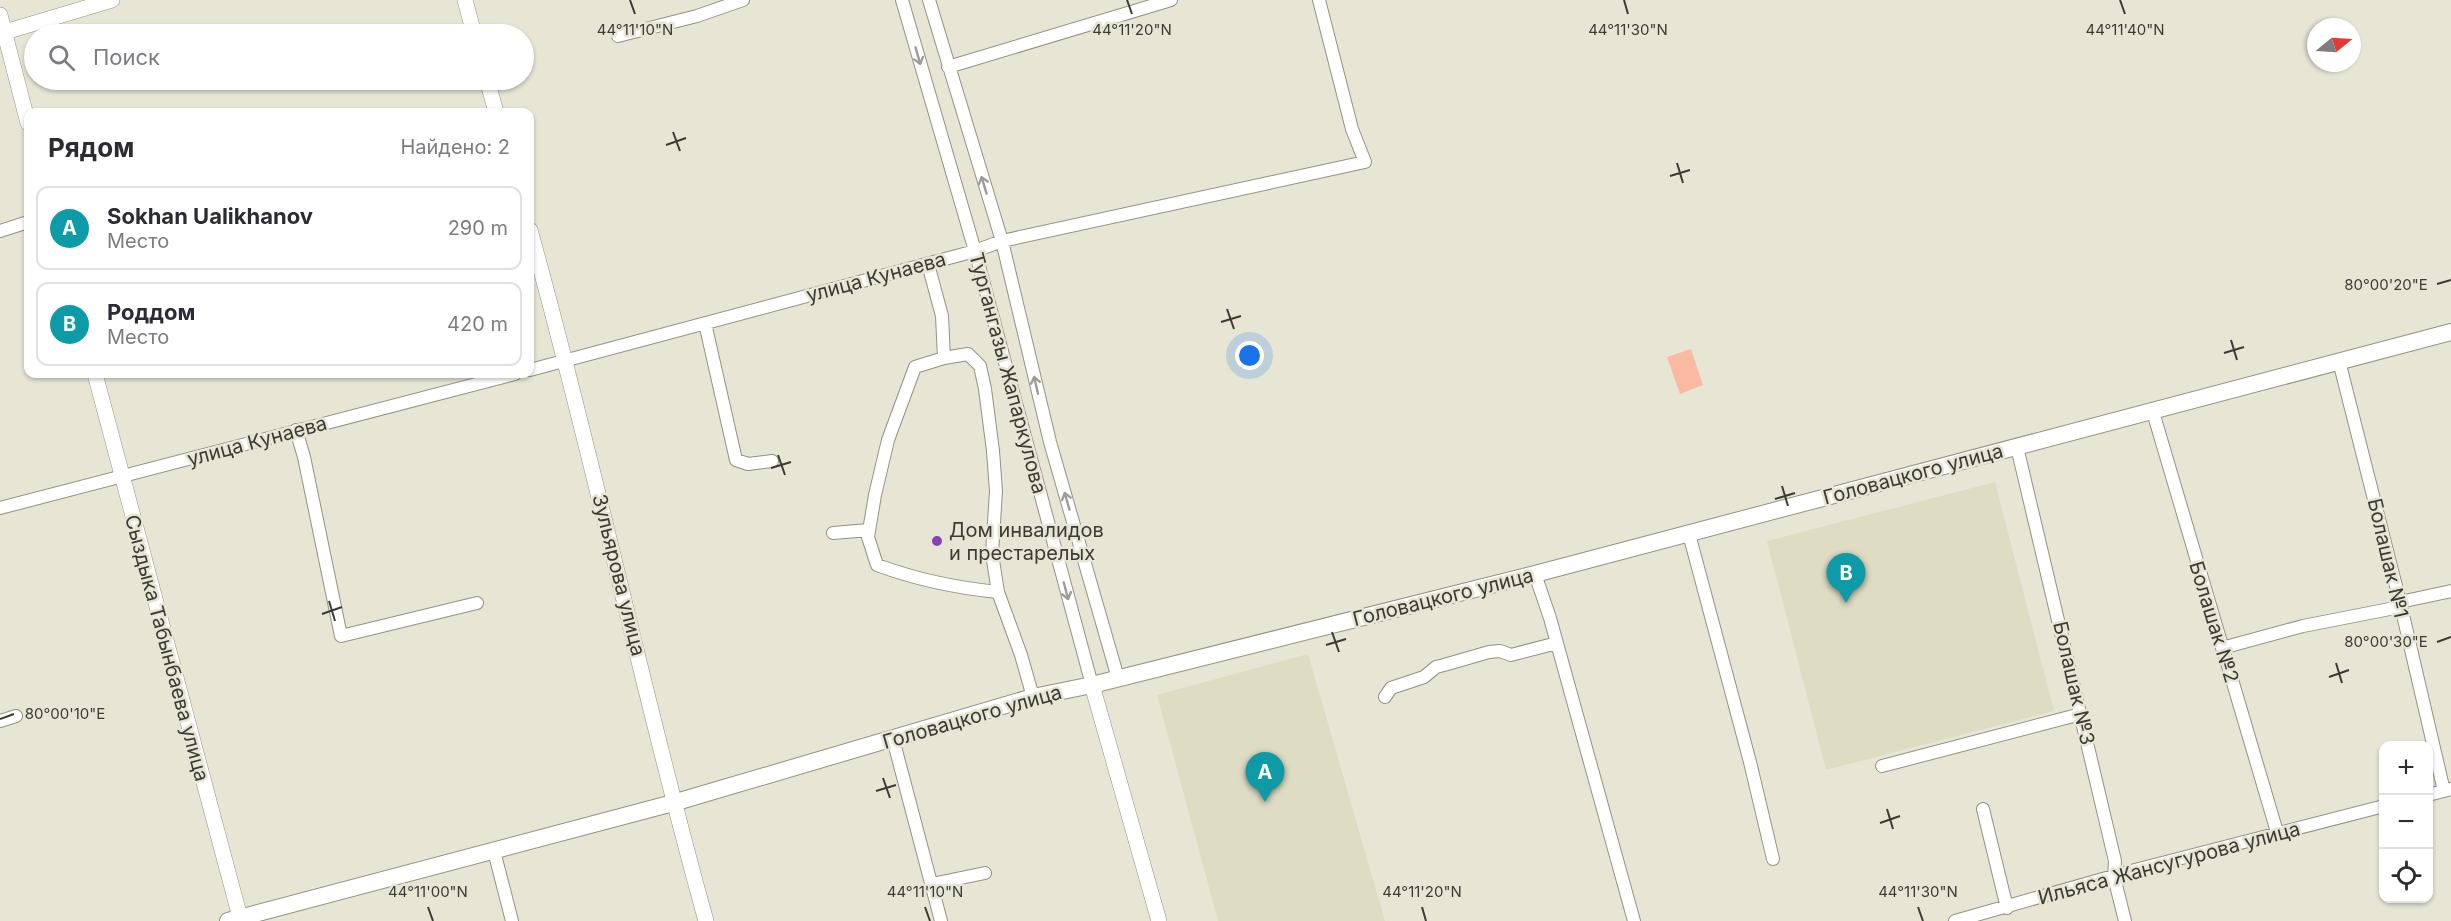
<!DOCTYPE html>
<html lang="ru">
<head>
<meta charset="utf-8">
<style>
  body { margin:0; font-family:Inter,sans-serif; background:#f2f2f3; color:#2b2b33 }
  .controls { position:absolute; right:18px; bottom:18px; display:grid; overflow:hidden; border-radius:12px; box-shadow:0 2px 4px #0004 }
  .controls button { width:54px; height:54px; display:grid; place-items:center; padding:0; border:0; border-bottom:2px solid #e1e1e2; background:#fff; color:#2b2b33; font:30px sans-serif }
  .compass { position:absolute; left:2307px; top:18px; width:54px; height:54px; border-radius:50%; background:#fff; box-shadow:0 2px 4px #0004; rotate:72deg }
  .you { position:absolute; left:1250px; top:356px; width:21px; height:21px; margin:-15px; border:4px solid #fff; border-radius:50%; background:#1a73e8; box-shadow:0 0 0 9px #1a73e833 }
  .badge { display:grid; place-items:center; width:39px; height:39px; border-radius:50%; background:#111827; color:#fff; font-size:20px; font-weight:700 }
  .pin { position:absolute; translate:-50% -50px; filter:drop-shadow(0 2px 3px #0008) }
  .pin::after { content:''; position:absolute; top:32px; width:21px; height:18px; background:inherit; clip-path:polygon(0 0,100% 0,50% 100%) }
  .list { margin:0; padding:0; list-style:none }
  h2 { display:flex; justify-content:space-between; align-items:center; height:78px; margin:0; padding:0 24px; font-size:26px }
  h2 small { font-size:20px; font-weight:400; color:#7c7c81 }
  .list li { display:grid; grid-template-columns:39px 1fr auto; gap:18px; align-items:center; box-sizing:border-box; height:84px; margin:0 12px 12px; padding:0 12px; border:2px solid #e1e1e2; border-radius:12px }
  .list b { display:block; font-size:22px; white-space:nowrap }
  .list p { margin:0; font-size:20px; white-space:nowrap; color:#7c7c81 }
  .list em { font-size:20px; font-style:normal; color:#7c7c81 }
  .icon { flex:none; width:33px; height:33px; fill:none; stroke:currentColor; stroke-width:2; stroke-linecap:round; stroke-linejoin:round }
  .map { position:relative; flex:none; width:2451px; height:921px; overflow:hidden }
  .search { position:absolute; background:#fff; box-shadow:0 2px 4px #0004; left:24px; top:24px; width:510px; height:66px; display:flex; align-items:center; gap:15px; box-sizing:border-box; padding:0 21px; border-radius:33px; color:#7c7c81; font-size:22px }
  .panel { position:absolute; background:#fff; box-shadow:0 2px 4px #0004; left:24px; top:108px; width:510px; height:270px; border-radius:12px }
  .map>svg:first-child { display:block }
</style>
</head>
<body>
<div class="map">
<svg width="2451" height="921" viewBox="0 0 2451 921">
  <rect width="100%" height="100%" fill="#e7e6d5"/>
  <path fill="#dfdcc4" d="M1995 482 2054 711 1826 770 1767 541Z
    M1308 654 1385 921H1218L1157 695Z"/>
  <path fill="#fbbba3" d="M1691 349 1703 385 1680 394 1667 357Z"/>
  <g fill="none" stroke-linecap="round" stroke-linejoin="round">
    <g stroke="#939283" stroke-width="14">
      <path id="minor" d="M902 0 975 251 1092 685
        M929 0 1002 241 1050 442 1118 678
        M618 36 697 16 743 0
        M948 67 1171 0
        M0 231 28 222
        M928 264 942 316 944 358 968 354 980 366 985 389 993 451 996 491 992 554 998 592 1021 655 1033 697
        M705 323 736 460 748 464 772 461
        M944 358 915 367 888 440 875 495 868 537 877 565C915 579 957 588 998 592
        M2339 361 2400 602 2444 791
        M530 370 975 251 1002 241 1365 162 1352 129 1319 0
        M2153 412 2277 832
        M296 430 304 457 341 636 477 603
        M2017 447 2115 861 2114 877 2125 921
        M0 508 515 374
        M833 533 869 530
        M1689 534 1750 762 1773 859
        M1535 574 1550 618 1634 921
        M2400 602 2451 591
        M2222 648 2303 626 2400 607
        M1385 697 1391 688 1424 677 1436 667 1444 665 1489 652 1500 651 1511 655 1557 643
        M0 721 16 716
        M893 739 941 921
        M1882 766 2081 714
        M2428 795 2451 789
        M1983 809 2007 908
        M494 851 512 921
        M932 884 985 873
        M1955 921 2131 871 2384 806"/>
    </g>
    <g stroke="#939283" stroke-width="16">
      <path id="tertiary" d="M465 0 474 34
        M0 15 28 123
        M5 32 112 0
        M487 80 496 112
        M530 230C594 459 642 692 706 921
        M95 374 241 921
        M1092 685 1159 921"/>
    </g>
    <g stroke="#939283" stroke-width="18">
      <path id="secondary" d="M228 921 673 803 1033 697 1092 685 1535 574 2451 332"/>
    </g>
    <use href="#minor" stroke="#fff" stroke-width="12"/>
    <use href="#tertiary" stroke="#fff" stroke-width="15"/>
    <use href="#secondary" stroke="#fff" stroke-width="16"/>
  </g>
  <defs><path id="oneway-shaft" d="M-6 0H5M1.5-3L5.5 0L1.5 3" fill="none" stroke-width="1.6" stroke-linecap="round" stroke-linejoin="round" transform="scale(1.5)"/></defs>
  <g stroke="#9d9c9a">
    <use href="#oneway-shaft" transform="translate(918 56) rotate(74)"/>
    <use href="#oneway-shaft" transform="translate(984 185) rotate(-107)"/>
    <use href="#oneway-shaft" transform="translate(1036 385) rotate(-103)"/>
    <use href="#oneway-shaft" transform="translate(1067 501) rotate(-106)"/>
    <use href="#oneway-shaft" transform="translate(1066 591) rotate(75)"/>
  </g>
  <path fill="none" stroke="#3b3a34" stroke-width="2" d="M630 0 635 14M1127 0 1132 14M1624 0 1628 14M2120 0 2125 14M673 132 680 151M666 145 686 138M1677 163 1683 183M1670 176 1690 170M2437 284 2451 280M1227 309 1234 329M1221 322 1241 316M2231 340 2237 360M2224 353 2244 347M778 455 785 475M771 468 791 462M1782 486 1788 506M1775 499 1795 493M329 601 335 621M322 614 342 607M1332 632 1339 652M2437 642 2451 637M1326 645 1346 639M2336 663 2342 683M2329 677 2349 670M0 719 14 714M883 778 890 798M876 791 896 785M1887 809 1893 829M1880 823 1900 816M428 907 433 921M925 907 930 921M1422 907 1426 921M1918 907 1923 921"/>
  <circle fill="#8541b5" stroke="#e7e6d5" stroke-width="2" cx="937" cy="541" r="6"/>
  <g text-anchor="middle" stroke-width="5" stroke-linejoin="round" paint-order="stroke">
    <g font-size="20" fill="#3b3a34" stroke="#e7e6d5">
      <text transform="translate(876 277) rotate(-15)" y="7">улица Кунаева</text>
      <text transform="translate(1008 373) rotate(75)" y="7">Тургангазы Жапаркулова</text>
      <text transform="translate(257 441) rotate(-15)" y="7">улица Кунаева</text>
      <text transform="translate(1913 474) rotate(-15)" y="7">Головацкого улица</text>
      <text transform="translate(2388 558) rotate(77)" y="7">Болашак №1</text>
      <text transform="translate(619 575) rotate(76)" y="7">Зульярова улица</text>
      <text transform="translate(1443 597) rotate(-14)" y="7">Головацкого улица</text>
      <text transform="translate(2214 622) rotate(73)" y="7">Болашак №2</text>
      <text transform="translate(167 648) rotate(75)" y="7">Сыздыка Табынбаева улица</text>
      <text transform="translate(2074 683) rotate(77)" y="7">Болашак №3</text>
      <text transform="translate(972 717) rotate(-16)" y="7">Головацкого улица</text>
      <text transform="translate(2169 863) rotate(-15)" y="7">Ильяса Жансугурова улица</text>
    </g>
    <g font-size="20" fill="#3b3a34" stroke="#e7e6d5" text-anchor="start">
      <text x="949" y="537">Дом инвалидов<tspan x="949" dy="23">и престарелых</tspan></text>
    </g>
  </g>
  <g font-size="15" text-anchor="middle" fill="#3b3a34" stroke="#e7e6d5" stroke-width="5" stroke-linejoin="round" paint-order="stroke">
    <text x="635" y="35">44°11'10"N</text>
    <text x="1132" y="35">44°11'20"N</text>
    <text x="1628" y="35">44°11'30"N</text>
    <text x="2125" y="35">44°11'40"N</text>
    <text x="2386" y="290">80°00'20"E</text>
    <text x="2386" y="647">80°00'30"E</text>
    <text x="65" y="719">80°00'10"E</text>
    <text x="428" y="897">44°11'00"N</text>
    <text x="925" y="897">44°11'10"N</text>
    <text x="1422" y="897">44°11'20"N</text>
    <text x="1918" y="897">44°11'30"N</text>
  </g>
</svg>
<div class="controls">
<button>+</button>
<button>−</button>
<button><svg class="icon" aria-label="locate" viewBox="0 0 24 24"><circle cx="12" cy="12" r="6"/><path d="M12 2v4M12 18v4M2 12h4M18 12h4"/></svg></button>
</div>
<svg class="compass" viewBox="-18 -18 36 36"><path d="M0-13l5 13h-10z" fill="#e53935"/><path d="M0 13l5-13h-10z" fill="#7c7c81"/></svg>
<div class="you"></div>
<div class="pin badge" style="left:1265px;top:802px;background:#0f9aa8">A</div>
<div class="pin badge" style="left:1846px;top:603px;background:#0f9aa8">B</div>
<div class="search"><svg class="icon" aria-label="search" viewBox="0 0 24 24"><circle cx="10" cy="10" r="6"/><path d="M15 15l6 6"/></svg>Поиск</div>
<section class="panel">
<h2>Рядом<small>Найдено: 2</small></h2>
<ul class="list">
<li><span class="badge" style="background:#0f9aa8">A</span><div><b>Sokhan Ualikhanov</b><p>Место</p></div><em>290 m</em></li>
<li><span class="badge" style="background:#0f9aa8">B</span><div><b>Роддом</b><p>Место</p></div><em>420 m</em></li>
</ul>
</section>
</div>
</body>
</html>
